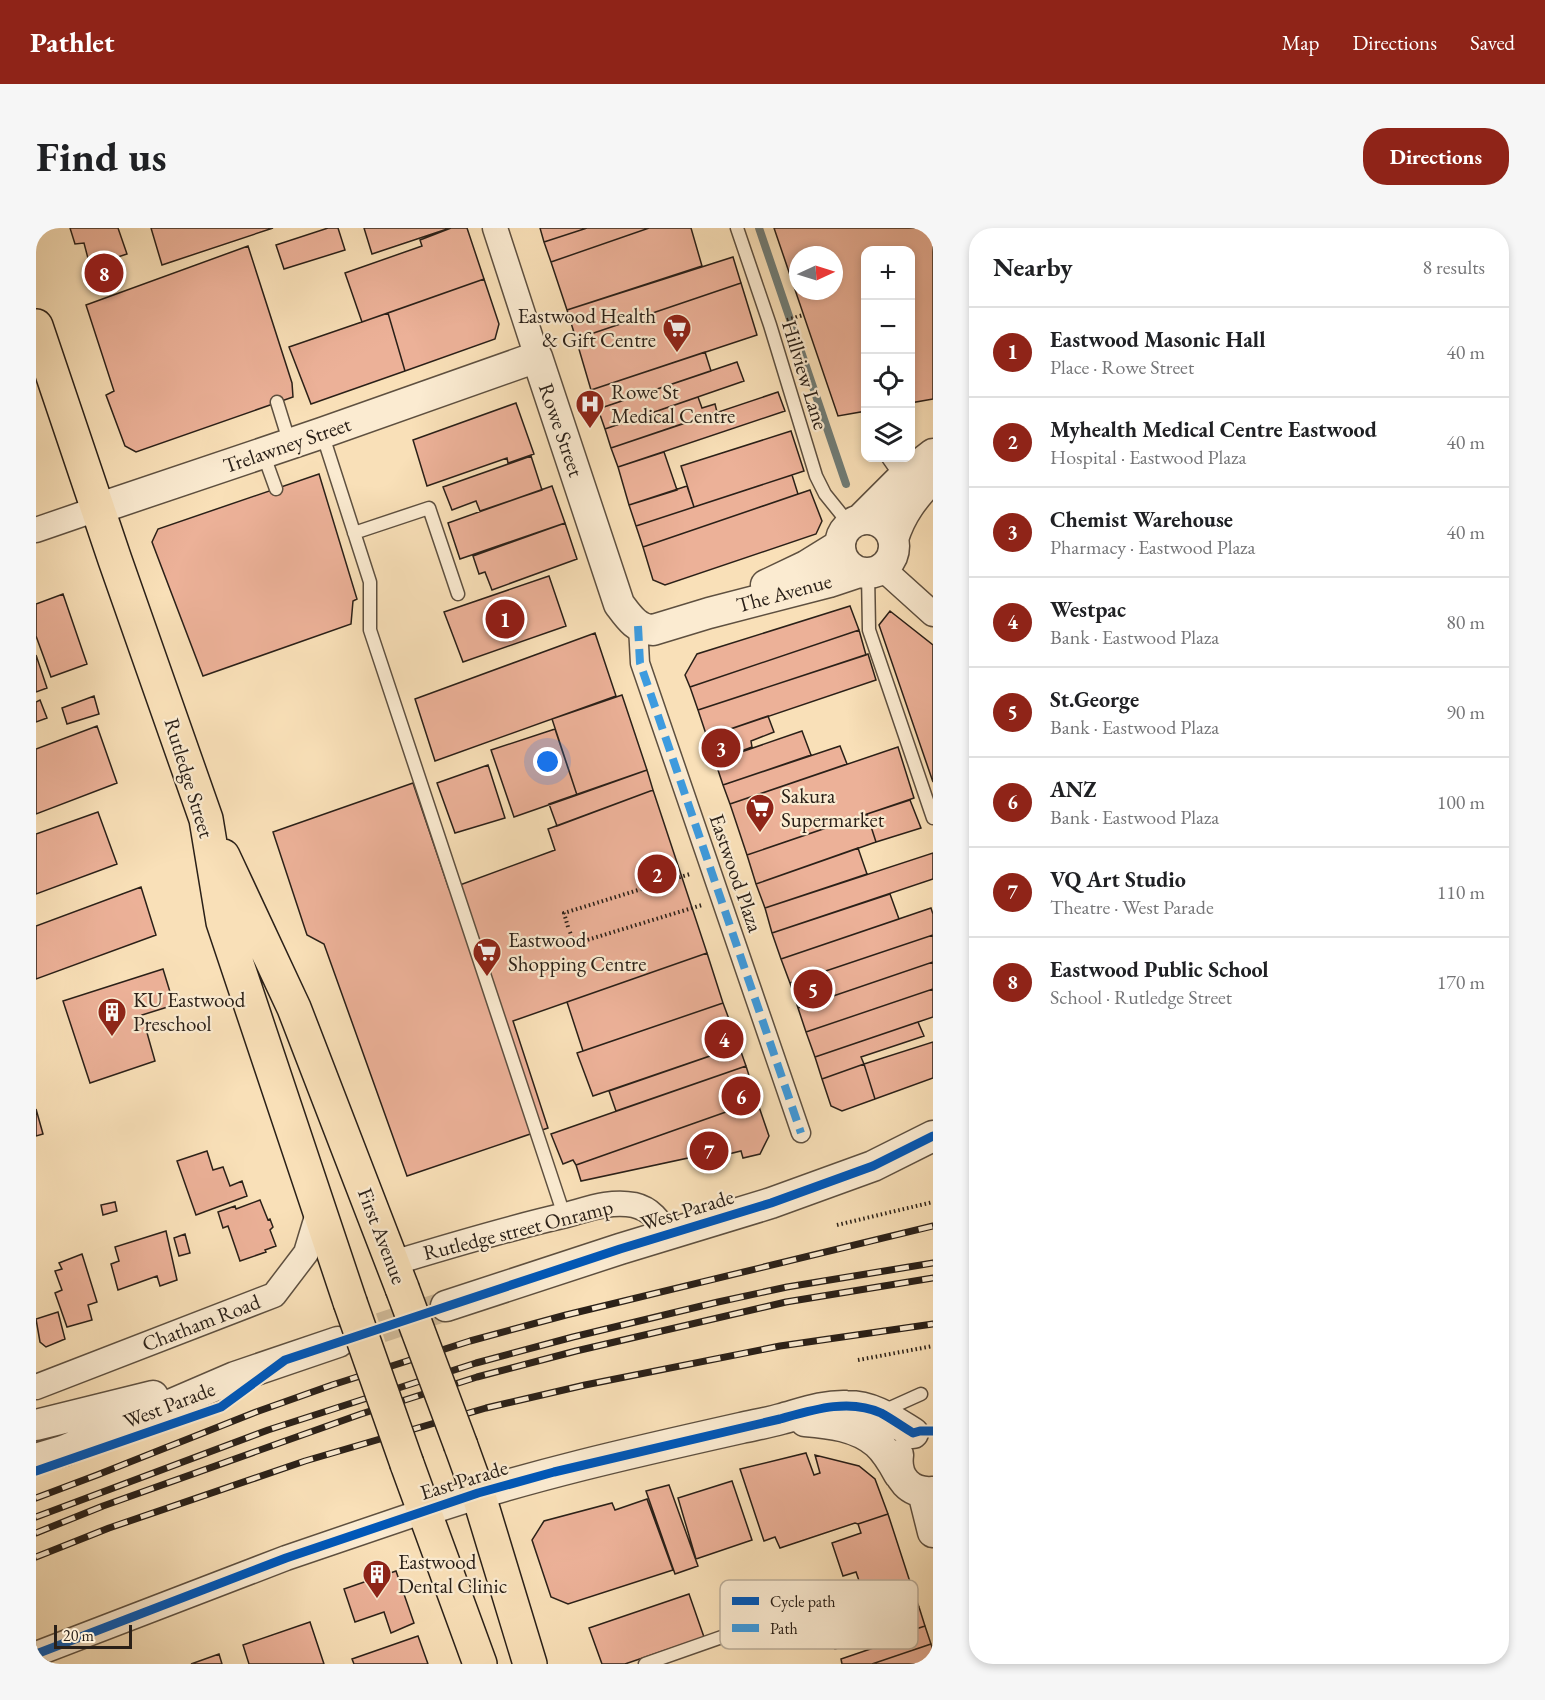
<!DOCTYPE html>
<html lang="en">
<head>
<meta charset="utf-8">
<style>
  body { margin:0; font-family:"EB Garamond",serif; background:#f6f6f6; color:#202124 }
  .controls { position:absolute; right:18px; top:18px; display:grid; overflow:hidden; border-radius:12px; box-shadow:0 3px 9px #0003 }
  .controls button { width:54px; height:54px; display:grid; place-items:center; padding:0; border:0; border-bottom:2px solid #e0e0e0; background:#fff; color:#202124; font:30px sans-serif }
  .compass { position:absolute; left:753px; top:18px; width:54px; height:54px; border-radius:50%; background:#fff; box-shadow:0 3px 9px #0003; rotate:86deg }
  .scale { position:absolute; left:18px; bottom:15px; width:78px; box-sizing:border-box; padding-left:6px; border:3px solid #2a2018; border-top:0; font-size:16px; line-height:21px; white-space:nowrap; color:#2a2018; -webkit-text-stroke:4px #fbebd1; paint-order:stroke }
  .you { position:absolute; left:512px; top:534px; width:21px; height:21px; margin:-15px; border:4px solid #fff; border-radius:50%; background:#1a73e8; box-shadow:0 0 0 9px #1a73e833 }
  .badge { display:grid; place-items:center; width:39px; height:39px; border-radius:50%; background:#8f2418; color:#fff; font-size:20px; font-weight:700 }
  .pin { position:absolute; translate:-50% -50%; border:3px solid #fff; box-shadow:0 2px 6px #0006 }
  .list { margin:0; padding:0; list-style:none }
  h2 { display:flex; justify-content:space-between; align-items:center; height:78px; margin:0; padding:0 24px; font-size:26px }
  h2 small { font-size:20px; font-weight:400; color:#757577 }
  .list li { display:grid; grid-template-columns:39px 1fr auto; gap:18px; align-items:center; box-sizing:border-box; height:90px; padding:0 24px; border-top:2px solid #e0e0e0 }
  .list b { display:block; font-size:22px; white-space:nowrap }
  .list p { margin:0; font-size:20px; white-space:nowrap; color:#757577 }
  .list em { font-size:20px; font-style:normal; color:#757577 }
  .icon { flex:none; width:33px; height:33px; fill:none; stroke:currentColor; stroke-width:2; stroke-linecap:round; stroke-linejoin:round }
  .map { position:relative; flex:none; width:897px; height:1436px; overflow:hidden; border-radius:24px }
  header { display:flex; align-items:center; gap:36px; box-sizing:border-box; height:84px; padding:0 30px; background:#8f2418; color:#fff }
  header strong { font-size:28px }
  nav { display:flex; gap:33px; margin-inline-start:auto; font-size:21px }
  .intro { display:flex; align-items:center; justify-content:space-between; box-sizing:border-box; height:144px; padding:0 36px }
  h1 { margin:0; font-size:42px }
  .button { padding:15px 27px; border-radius:24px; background:#8f2418; color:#fff; font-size:21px; font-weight:700 }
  main { display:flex; gap:36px; padding:0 36px }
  aside { flex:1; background:#fff; border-radius:24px; box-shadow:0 3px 9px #0003 }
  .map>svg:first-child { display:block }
</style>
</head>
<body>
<header>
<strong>Pathlet</strong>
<nav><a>Map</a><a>Directions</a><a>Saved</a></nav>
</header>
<div class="intro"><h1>Find us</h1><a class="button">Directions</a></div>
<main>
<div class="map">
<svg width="897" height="1436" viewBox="0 0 897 1436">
  <rect width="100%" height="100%" fill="#f9e0b8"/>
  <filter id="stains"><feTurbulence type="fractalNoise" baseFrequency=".00333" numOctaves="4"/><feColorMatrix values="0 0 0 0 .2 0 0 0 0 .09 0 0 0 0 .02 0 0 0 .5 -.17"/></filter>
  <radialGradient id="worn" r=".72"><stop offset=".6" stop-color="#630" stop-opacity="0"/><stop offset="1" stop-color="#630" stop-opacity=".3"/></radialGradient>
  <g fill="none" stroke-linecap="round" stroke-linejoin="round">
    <path stroke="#717d77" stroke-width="8" d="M723 0 810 256"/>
  </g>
  <path fill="#ecb198" stroke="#2a2018" stroke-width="1.5" fill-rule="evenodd" d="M34 0H82L91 26 54 38 48 15 39 16Z
    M115 0H237L126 37Z
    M292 0H302L309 22 248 41 240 17Z
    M328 0H414L336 26Z
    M415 0H431L448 51 326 94 309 45 386 18 384 12Z
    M504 0H551L508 14Z
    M551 0H613L515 34 508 14Z
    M613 0H655L666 38 531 82 515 34Z
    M738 0H897V171L874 175V22H830V183L802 188ZM762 27H798V63H762Z
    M212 18 256 155 257 169 100 224 89 218 70 167 78 163 50 77Z
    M697 29 705 55 540 111 531 82Z
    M448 51 463 96 459 111 369 143 352 85Z
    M705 55 721 107 555 162 540 111Z
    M352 85 369 143 275 176 253 119Z
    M669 124 675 143 562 181 555 162Z
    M701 134 708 153 569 201 562 181Z
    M742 164 749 183 582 239 575 220Z
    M662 169 666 180 679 176 681 184 575 220 569 201Z
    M480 175 498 226 472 235 471 230 391 258 377 212Z
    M755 203 768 243 658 279 645 238Z
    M628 224 641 262 593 277 582 239Z
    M495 228 506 262 444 283 440 273 416 282 407 259Z
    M283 246 321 371 317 373 315 396 167 448 116 314 122 301Z
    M756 247 762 266 607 319 600 298Z
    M516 258 529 295 424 331 412 295Z
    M651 258 658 279 600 298 593 277Z
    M774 262 786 293 780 306 629 357 617 352 607 319Z
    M529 295 541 331 456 362 449 344 443 346 437 328Z
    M513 348 530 398 427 434 408 384Z
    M27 366 51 436 15 449 0 408V376Z
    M814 378 823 402 654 459 649 447 661 426Z
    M854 383 897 417V554L843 397Z
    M823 402 830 427 662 482 654 459Z
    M559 405 580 468 399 533 379 471Z
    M832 426 840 452 671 509 662 482Z
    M0 427 11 460 0 464Z
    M586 467 611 542 541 567 516 491Z
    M58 468 63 486 31 496 26 480Z
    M4 472 11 490 0 494V474Z
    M732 488 738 504 715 513 716 519 679 533 671 509Z
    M61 498 81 555 0 586V521Z
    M519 501 541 567 478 589 455 522Z
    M766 503 775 527 687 557 679 533Z
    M804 518 811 536 694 576 687 557Z
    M862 519 878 570 711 627 694 576Z
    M452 537 469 590 419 605 401 555Z
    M611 542 617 562 521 598 513 576Z
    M377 555 413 661 519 622 512 601 617 562 671 725 477 793 512 900 371 948 288 716 271 707 237 604Z
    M874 572 885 600 840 614 831 586Z
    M62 584 81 636 0 666V606Z
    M831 586 840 614 720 656 711 627Z
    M822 620 831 646 729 680 720 656Z
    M897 625V651L736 705 729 680Z
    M105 659 120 707 0 751V698Z
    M854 666 863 691 745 731 736 705Z
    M895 680 897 686V707L754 755 745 731Z
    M897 707V734L762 780 754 755Z
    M671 725 687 775 547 823 531 774Z
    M897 734V761L770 804 762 780Z
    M127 741 138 777 106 787 119 833 54 855 27 773Z
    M897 761V789L779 829 770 804Z
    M687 775 703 818 557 868 541 825Z
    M882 794 888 808 825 829 828 836 786 851 779 829Z
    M897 814V850L839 871 828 836Z
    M703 818 710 838 580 883 573 863Z
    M828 836 839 871 806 883 795 878 786 851Z
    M710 838 721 873 540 937 537 932 527 936 515 906Z
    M721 873 733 908 724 926 707 930 705 923 672 931 671 926 545 953 540 937Z
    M0 881 7 906 0 908Z
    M171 923 177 942 187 939 194 958 206 953 211 968 160 987 141 933Z
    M224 972 232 992 234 991 237 999 234 1002 240 1018 229 1022 230 1024 204 1033 192 998 187 1000 182 984 199 978 200 981Z
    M79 974 81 983 67 987 65 977Z
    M130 1003 141 1052 124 1058 121 1048 82 1062 75 1036 83 1033 79 1019Z
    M149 1006 154 1025 143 1028 138 1010Z
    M46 1026 61 1074 52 1077 56 1092 31 1099 19 1065 26 1062 19 1043 26 1041 23 1035Z
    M22 1084 29 1111 10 1119 4 1114 0 1091Z
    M770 1225 778 1247 784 1245 779 1227 823 1238 839 1251 852 1286 822 1296 819 1295 744 1320 739 1309 728 1313 704 1241Z
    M696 1253 716 1312 660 1331 642 1270Z
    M633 1257 662 1338 639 1346 610 1263Z
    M611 1271 637 1342 532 1376 515 1369 496 1312 508 1293 576 1275 579 1282Z
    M852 1286 876 1360 859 1365 858 1361 829 1370 820 1344 807 1348 796 1315 825 1305 822 1296Z
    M360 1343 378 1395 355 1405 348 1384 319 1394 308 1361Z
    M876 1360 883 1379 794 1408 790 1393 839 1377 837 1373Z
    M653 1366 668 1409 589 1436H566L553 1400Z
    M883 1379 889 1398 850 1411 848 1405 799 1421 794 1408Z
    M274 1394 288 1436H213L207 1417Z
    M889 1398 895 1416 836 1436H806L805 1431 852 1415 850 1411Z
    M382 1408 392 1436H318L316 1431Z
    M895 1416 897 1422V1436H836Z
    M183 1426 186 1436H155Z"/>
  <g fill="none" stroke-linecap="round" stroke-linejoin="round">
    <path stroke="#d0ba98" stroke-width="30" stroke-dasharray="30 15" stroke-linecap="butt" d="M302 1114 410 1078"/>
    <g stroke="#5e5040" stroke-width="15">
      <path id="service" d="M701 0 734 97 780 248 789 266 814 297
        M241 174 254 216
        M286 205 334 354V402L528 987
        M227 225 240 261
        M852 230 866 250
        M318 305 393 280 422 366
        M832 345 833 402 897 590
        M845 1184 885 1166
        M609 1436 740 1390"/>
    </g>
    <g stroke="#5e5040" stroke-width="21">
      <path id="pedestrian" d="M602 398 604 435 765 905"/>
    </g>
    <g stroke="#5e5040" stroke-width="27">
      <path id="minor" d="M459 0 501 129
        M0 302 61 281
        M846 340 897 386
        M357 1035C413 1018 469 1001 526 988 550 982 573 972 598 977 615 981 623 992 631 1007
        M0 1159 238 1067 270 1025 283 982
        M0 1426 250 1330 388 1283"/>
    </g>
    <g stroke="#5e5040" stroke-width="33">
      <path id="tertiary" d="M61 281 286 205 501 129 583 376C592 388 601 402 617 402L673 385 793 354 823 344
        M804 318a27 27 0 1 1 54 0a27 27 0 1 1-54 0Z
        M824 292 866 250 897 226
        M857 311C865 285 878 269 897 249
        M730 357 770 338 804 317
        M410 1078 584 1021 735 975 837 938 897 908
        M769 1193C794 1195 821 1198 841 1215 850 1223 857 1235 863 1246
        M0 1197 117 1168
        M862 1227C859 1250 874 1266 897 1264
        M0 1231 27 1223 199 1149 302 1114
        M887 1264 897 1304
        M388 1283C491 1248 598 1224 705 1200 718 1197 731 1195 745 1191 767 1185 788 1177 811 1178 837 1178 856 1192 877 1205"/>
    </g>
    <g stroke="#2a2018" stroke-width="36">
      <path id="primary" d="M0 98 79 332 170 591 187 694 314 1074
        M187 628 258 780 366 1060
        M425 1218 442 1265 494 1436
        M371 1236 444 1436"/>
    </g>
    <path stroke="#2a2018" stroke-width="4" stroke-dasharray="1.5 3" stroke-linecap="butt" d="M751 92 767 87
      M532 699 528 685 654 646
      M534 704 538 716 666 677
      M801 997 897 974
      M822 1132 897 1118"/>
    <use href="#service" stroke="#fbebd1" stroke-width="12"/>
    <use href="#pedestrian" stroke="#fbebd1" stroke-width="18"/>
    <use href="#minor" stroke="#fbebd1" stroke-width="24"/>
    <use href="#tertiary" stroke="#fbebd1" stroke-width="30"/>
    <use href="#primary" stroke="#f9e0b8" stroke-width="33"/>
    <g stroke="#2a2018" stroke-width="7">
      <path id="rail" d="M0 1270 61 1247 220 1184 296 1157 434 1113 530 1087 897 998
        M0 1289 232 1202 440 1135 537 1109 682 1074 751 1059 897 1035
        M0 1305 67 1278 325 1186 441 1149 540 1123 750 1074 897 1050
        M0 1329 73 1300 269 1233 450 1180 549 1157 744 1118 897 1096"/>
    </g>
    <use href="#rail" stroke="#fbebd1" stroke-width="4.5" stroke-dasharray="14" stroke-linecap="butt"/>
    <g stroke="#2a2018" stroke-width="36" stroke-linecap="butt">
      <path id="primary-bridge" d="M366 1060 425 1218
        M314 1074 371 1236"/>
    </g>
    <use href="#primary-bridge" stroke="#f9e0b8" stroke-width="33"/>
    <path stroke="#3d9bdf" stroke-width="8" stroke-dasharray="15 8" stroke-linecap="butt" d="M602 398 604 435 765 905"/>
    <g stroke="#fbebd1" stroke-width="13">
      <path id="cycleway" d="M0 1243 185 1179 249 1132 584 1021 735 975 837 938 897 908
        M0 1426 250 1330 442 1265 518 1244 744 1191C776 1182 813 1170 845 1185 856 1191 867 1199 877 1205L884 1203H897"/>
    </g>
    <use href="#cycleway" stroke="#0057b8" stroke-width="9"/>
  </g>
  <defs>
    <g id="supermarket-pin" transform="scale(1.5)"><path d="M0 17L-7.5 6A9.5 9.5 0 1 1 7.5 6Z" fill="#8f2418" stroke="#fbebd1"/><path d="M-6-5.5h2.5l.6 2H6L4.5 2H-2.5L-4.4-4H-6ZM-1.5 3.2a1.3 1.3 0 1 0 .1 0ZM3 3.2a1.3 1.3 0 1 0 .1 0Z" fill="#fff"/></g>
    <g id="hospital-pin" transform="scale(1.5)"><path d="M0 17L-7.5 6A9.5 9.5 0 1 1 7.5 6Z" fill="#8f2418" stroke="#fbebd1"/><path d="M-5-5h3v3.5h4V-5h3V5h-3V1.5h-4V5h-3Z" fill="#fff"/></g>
    <g id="building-pin" transform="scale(1.5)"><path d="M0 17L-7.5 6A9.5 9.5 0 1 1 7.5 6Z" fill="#8f2418" stroke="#fbebd1"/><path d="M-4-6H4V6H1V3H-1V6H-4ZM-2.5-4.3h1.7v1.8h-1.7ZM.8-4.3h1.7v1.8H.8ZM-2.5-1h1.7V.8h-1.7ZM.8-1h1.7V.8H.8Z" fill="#fff"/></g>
  </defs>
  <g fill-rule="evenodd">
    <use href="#supermarket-pin" x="641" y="100"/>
    <use href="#hospital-pin" x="554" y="176"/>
    <use href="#supermarket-pin" x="724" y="580"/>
    <use href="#supermarket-pin" x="451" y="724"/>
    <use href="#building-pin" x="76" y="784"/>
    <use href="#building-pin" x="341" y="1346"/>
  </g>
  <g text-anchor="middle" stroke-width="4.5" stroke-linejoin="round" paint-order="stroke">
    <g font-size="21" fill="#2a2018" stroke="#fbebd1" text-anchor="start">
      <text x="620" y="95" text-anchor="end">Eastwood Health<tspan x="620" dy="24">&amp; Gift Centre</tspan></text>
      <text x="575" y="171">Rowe St<tspan x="575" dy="24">Medical Centre</tspan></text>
      <text x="745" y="575">Sakura<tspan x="745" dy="24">Supermarket</tspan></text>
      <text x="472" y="719">Eastwood<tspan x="472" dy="24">Shopping Centre</tspan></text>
      <text x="97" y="779">KU Eastwood<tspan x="97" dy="24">Preschool</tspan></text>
      <text x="362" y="1341">Eastwood<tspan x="362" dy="24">Dental Clinic</tspan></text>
    </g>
    <g font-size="21" fill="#2a2018" stroke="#fbebd1">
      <text transform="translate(769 147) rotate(73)" y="7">Hillview Lane</text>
      <text transform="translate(525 202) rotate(71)" y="7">Rowe Street</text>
      <text transform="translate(251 217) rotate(-19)" y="7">Trelawney Street</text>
      <text transform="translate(748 365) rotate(-15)" y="7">The Avenue</text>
      <text transform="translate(153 550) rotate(73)" y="7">Rutledge Street</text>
      <text transform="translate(700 645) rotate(71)" y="7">Eastwood Plaza</text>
      <text transform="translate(651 982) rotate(-17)" y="7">West Parade</text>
      <text transform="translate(482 1002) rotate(-14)" y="7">Rutledge street Onramp</text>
      <text transform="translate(346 1008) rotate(69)" y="7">First Avenue</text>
      <text transform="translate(165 1095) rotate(-21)" y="7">Chatham Road</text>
      <text transform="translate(133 1177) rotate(-21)" y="7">West Parade</text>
      <text transform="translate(428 1252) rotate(-17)" y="7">East Parade</text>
    </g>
  </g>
  <rect x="684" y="1352" width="198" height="69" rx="9" fill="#fbebd1" stroke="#bcae9a" stroke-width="1.5"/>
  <rect x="696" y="1369" width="27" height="8" fill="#0057b8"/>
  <rect x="696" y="1396" width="27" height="8" fill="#3d9bdf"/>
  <g font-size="16" fill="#2a2018">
    <text x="734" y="1379">Cycle path</text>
    <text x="734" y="1406">Path</text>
  </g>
  <rect width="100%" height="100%" filter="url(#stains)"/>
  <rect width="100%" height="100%" fill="url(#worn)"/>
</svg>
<div class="controls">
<button>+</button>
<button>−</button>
<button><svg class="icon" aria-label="locate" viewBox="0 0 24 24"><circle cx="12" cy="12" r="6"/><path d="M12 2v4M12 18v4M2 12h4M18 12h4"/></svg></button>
<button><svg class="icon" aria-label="layers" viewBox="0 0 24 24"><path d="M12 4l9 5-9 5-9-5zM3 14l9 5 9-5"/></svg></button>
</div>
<svg class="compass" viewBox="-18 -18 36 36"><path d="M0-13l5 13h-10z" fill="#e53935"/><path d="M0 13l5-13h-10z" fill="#757577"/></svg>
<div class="scale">20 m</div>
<div class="you"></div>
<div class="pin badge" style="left:469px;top:391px">1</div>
<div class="pin badge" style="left:621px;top:646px">2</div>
<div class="pin badge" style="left:685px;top:520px">3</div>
<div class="pin badge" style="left:688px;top:811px">4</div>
<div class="pin badge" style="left:777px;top:761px">5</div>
<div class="pin badge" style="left:705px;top:868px">6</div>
<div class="pin badge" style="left:673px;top:923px">7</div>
<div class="pin badge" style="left:68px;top:45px">8</div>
</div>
<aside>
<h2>Nearby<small>8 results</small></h2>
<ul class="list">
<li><span class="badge">1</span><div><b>Eastwood Masonic Hall</b><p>Place · Rowe Street</p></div><em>40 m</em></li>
<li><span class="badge">2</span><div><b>Myhealth Medical Centre Eastwood</b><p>Hospital · Eastwood Plaza</p></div><em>40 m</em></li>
<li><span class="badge">3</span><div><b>Chemist Warehouse</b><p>Pharmacy · Eastwood Plaza</p></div><em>40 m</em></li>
<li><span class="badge">4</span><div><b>Westpac</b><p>Bank · Eastwood Plaza</p></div><em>80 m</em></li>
<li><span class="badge">5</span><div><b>St.George</b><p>Bank · Eastwood Plaza</p></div><em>90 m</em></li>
<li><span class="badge">6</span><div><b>ANZ</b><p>Bank · Eastwood Plaza</p></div><em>100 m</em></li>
<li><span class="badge">7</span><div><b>VQ Art Studio</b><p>Theatre · West Parade</p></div><em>110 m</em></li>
<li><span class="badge">8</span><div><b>Eastwood Public School</b><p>School · Rutledge Street</p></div><em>170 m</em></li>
</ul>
</aside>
</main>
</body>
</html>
